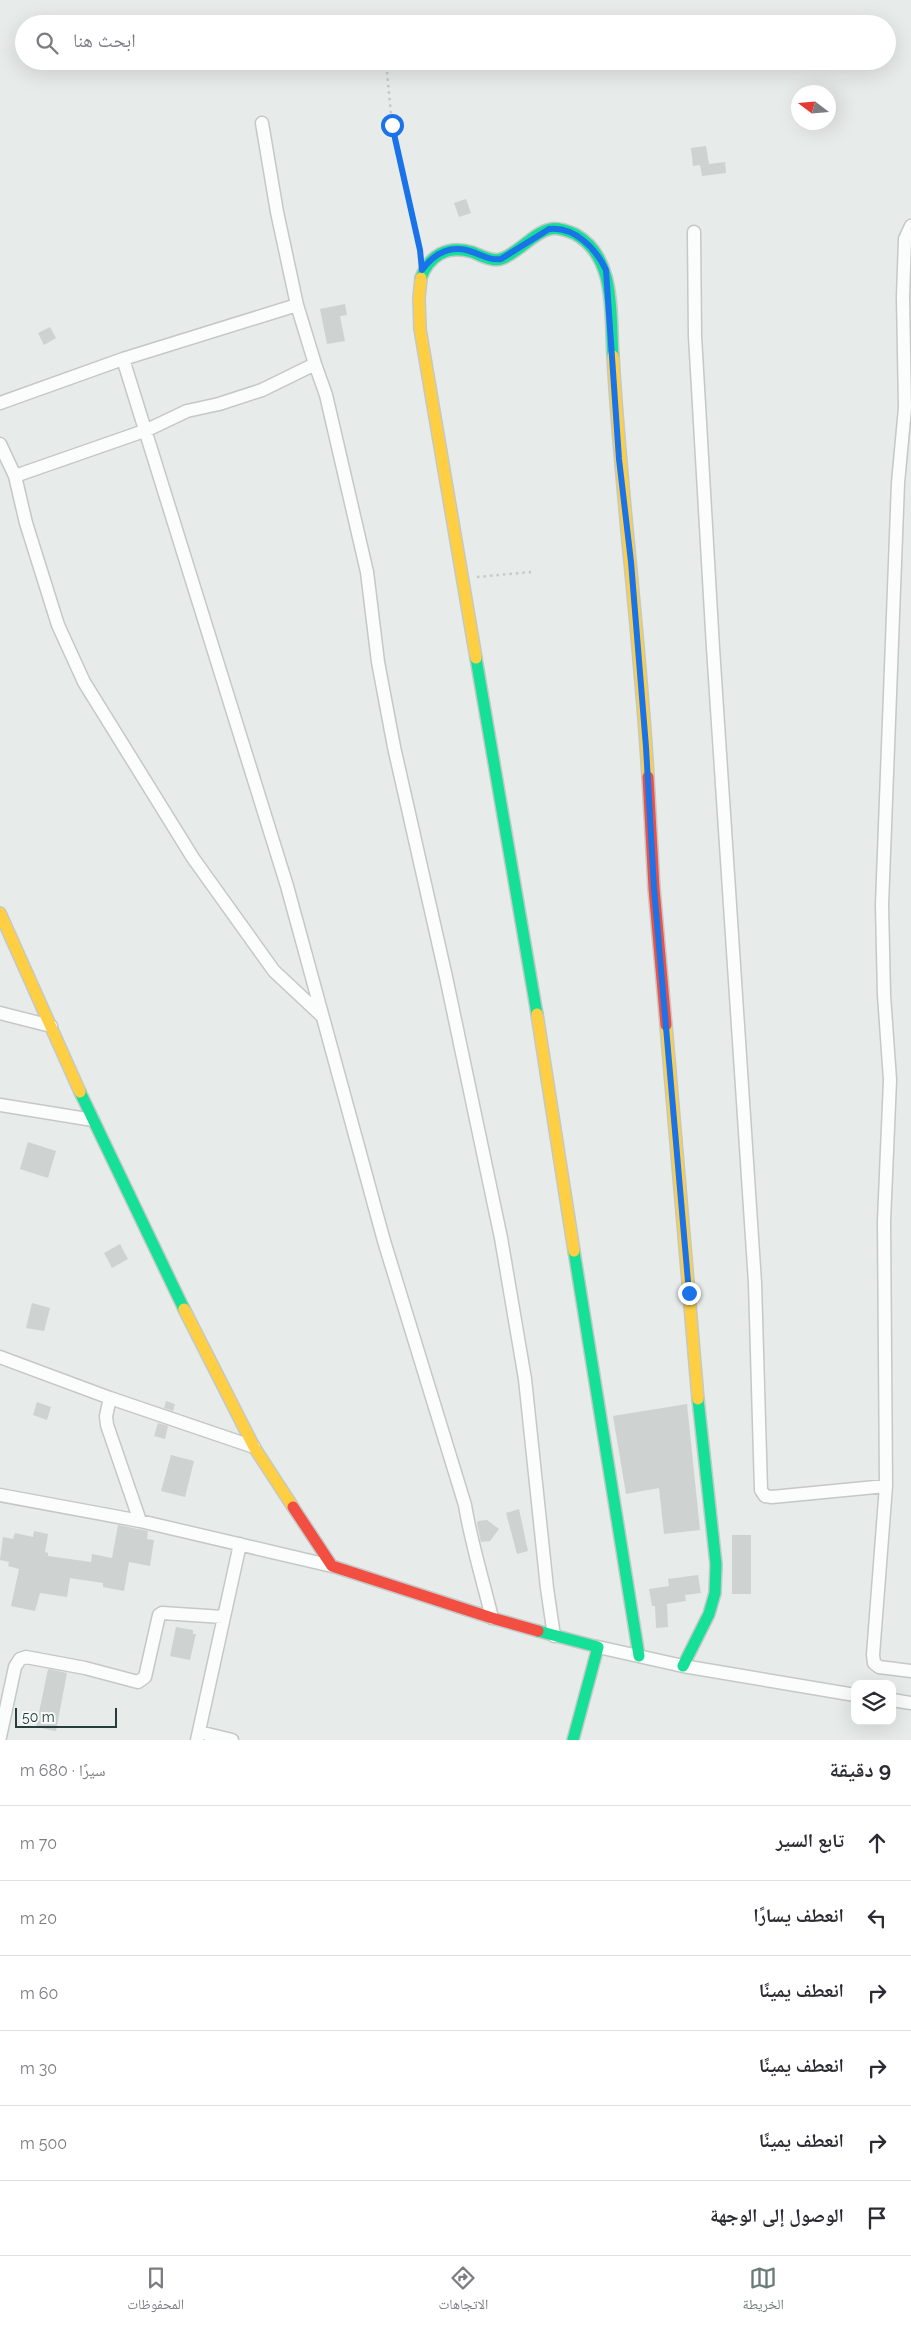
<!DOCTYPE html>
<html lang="ar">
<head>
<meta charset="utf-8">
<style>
  body { margin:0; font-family:Raleway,"Noto Naskh Arabic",sans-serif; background:#f2f2f3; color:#2b2b33; direction:rtl }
  .controls { position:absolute; right:15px; bottom:15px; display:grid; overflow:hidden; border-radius:10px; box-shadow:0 5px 20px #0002 }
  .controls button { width:45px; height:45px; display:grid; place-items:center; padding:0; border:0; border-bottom:1px solid #e1e1e2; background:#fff; color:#2b2b33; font:25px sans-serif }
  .compass { position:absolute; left:791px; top:85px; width:45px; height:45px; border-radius:50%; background:#fff; box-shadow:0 5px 20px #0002; rotate:286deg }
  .scale { position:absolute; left:15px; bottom:12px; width:102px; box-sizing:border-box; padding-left:5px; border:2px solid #263d39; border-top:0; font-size:14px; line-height:18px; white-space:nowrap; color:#263d39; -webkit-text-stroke:4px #f5faf8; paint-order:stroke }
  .stop { position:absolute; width:15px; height:15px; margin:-11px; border:4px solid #1a73e8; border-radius:50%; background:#fff }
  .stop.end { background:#1a73e8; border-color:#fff; box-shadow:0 1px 5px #0008 }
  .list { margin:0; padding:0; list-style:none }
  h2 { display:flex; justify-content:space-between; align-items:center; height:65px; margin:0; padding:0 20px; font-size:21px }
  h2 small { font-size:16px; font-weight:400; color:#7c7c81 }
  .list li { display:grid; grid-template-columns:32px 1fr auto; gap:15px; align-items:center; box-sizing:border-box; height:75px; padding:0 20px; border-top:1px solid #e1e1e2 }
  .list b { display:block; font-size:19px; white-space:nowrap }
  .list em { font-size:16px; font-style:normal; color:#7c7c81 }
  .icon { flex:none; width:28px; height:28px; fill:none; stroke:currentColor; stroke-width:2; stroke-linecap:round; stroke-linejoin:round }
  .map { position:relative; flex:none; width:911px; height:1740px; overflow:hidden; direction:ltr }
  .search { position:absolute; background:#fff; box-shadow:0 5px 20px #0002; left:15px; right:15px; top:15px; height:55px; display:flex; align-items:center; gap:12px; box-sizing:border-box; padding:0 18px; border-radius:28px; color:#7c7c81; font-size:19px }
  .sheet { height:515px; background:#fff }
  nav { display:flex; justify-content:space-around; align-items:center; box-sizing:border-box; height:70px; border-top:1px solid #e1e1e2; background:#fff; font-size:14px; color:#7c7c81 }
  nav a { display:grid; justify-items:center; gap:2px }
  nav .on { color:#6a7a77 }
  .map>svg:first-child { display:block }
</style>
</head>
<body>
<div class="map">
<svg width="911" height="1740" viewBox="0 0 911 1740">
  <rect width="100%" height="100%" fill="#e7ebe9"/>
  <path fill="#ced2d1" d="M706 146 709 164 725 162 726 173 702 176 700 165 693 166 691 148Z
    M466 199 471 213 459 217 454 203Z
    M345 304 347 315 340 316 345 341 327 344 320 309Z
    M50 327 56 338 44 345 38 333Z
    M28 1142 56 1151 48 1178 20 1169Z
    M120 1244 128 1259 112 1268 104 1253Z
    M32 1303 50 1308 44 1331 26 1328Z
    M166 1401 175 1404 173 1411 164 1408Z
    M37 1402 51 1407 47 1420 33 1415Z
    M687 1404 700 1530 664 1534 659 1488 626 1494 613 1416Z
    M158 1423 168 1426 165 1439 154 1436Z
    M171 1455 194 1461 185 1497 161 1491Z
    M519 1509 528 1551 517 1554 506 1513Z
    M487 1520 499 1529 490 1541 481 1542 477 1523 478 1521Z
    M118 1525 148 1531 147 1539 154 1540 150 1566 129 1562 124 1591 103 1587V1583L70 1578 67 1597 40 1593 35 1611 11 1606 19 1569 8 1566 9 1562 0 1560 3 1537 13 1539 15 1533 33 1537 34 1531 48 1534 45 1552 48 1553V1556L91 1562 92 1554 112 1558Z
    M732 1535H751V1594H732Z
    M698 1575 701 1593 685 1595 686 1601 667 1604 668 1627 656 1628 655 1606H652L649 1589 669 1586 668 1579Z
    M176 1627 193 1630V1634H196L190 1660 170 1656Z
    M48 1669 67 1673 56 1731 36 1727Z"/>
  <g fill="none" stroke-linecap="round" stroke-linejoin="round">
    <g stroke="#c4c8c6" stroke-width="15">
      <path id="street" d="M262 123 277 212 297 305
        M911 226 905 239 903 297 905 408 898 483 882 905 884 995 890 1080 884 1221 886 1486 873 1655 874 1663 879 1667 911 1671
        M694 232 695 336 713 648 755 1283 761 1490 765 1496 772 1497 886 1486
        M123 359 287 886 384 1241 465 1505C471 1543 483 1580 492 1618
        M315 364 326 395 367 572 378 662 394 747 446 977 501 1238 525 1379 547 1588 554 1636
        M0 403 123 359 297 305 315 364 262 390 219 404 187 411 147 430 15 476 26 523 58 625 84 682 193 858 274 971 322 1016
        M0 444 15 476
        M0 1013 51 1026
        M0 1105 93 1120
        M0 1357 110 1398 106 1416 107 1425 140 1521
        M110 1398 254 1447
        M0 1495 140 1521 332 1566
        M598 1647 683 1666 855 1695
        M892 1700 911 1703
        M199 1732 232 1740
        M0 1737 15 1667 20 1659 26 1657 85 1668 138 1682 145 1677 159 1615 162 1613 223 1617
        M197 1740 240 1544"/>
    </g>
    <g stroke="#c3c9c7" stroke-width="14">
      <path id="fast" d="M421 278C429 255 448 245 472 252 480 255 492 262 501 259 517 254 533 233 550 229 558 227 568 231 575 234 617 257 610 316 613 356
        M476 658 537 1014
        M80 1092 184 1309
        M574 1251 639 1656
        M538 1631 598 1647 573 1740
        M683 1666 709 1614 715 1593 716 1564 698 1399"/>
    </g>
    <g stroke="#c3c9c7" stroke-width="14">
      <path id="slow" d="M421 278 419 298 420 329 476 658
        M613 356C621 497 640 637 648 777
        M0 913 80 1092
        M537 1014 574 1251
        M666 1025 698 1399
        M184 1309 254 1447 293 1507"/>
    </g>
    <g stroke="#c3c9c7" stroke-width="14">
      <path id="jam" d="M648 777 654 888 666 1025
        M293 1507 332 1566 492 1618 538 1631"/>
    </g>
    <path stroke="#c2cbc9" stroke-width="2.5" stroke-dasharray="2.5 4" stroke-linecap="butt" d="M387 72 392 125 419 249
      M477 577 531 572"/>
    <use href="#street" stroke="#fbfcfc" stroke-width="12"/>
    <use href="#fast" stroke="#16e098" stroke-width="11"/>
    <use href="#slow" stroke="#ffcf43" stroke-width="11"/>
    <use href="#jam" stroke="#f24e42" stroke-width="11"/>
  </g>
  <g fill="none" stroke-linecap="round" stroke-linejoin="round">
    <path stroke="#1a73e8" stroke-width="6" d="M392 125 420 250 422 270C433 255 447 246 466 250 479 253 488 261 501 259L549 229C575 226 596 249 606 270L619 459 631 562 646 747 654 888 689 1293"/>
  </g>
</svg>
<div class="controls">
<button><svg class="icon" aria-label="layers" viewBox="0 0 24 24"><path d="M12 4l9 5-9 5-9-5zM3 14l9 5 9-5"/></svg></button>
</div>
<svg class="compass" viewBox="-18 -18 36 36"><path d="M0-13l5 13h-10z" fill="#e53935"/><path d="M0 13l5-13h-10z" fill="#7c7c81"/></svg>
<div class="scale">50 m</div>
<div class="stop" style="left:392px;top:125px"></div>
<div class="stop end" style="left:689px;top:1293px"></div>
<div class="search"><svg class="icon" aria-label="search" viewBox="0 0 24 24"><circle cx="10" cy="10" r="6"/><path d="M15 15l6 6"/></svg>ابحث هنا</div>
</div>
<section class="sheet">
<h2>9 دقيقة<small>سيرًا · 680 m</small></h2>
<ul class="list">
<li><svg class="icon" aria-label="ahead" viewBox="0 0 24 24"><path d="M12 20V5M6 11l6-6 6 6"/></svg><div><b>تابع السير</b></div><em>70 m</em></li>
<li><svg class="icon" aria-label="left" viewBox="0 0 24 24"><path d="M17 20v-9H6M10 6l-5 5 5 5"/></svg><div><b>انعطف يسارًا</b></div><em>20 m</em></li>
<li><svg class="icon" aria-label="right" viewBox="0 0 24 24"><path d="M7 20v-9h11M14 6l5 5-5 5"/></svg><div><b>انعطف يمينًا</b></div><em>60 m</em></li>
<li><svg class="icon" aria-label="right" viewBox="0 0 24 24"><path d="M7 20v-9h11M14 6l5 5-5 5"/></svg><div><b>انعطف يمينًا</b></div><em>30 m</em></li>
<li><svg class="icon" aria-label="right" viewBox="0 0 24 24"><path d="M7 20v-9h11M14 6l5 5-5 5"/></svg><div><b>انعطف يمينًا</b></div><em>500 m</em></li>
<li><svg class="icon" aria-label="arrive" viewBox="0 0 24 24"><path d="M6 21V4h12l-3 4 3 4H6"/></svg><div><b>الوصول إلى الوجهة</b></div></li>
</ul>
</section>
<nav>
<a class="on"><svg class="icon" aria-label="map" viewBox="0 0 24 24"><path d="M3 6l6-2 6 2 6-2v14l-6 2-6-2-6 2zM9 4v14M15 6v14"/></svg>الخريطة</a>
<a><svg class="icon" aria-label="directions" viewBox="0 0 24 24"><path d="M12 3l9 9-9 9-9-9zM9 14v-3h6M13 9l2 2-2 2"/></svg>الاتجاهات</a>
<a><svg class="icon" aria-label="saved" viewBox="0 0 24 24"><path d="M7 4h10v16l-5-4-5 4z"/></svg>المحفوظات</a>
</nav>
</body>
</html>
